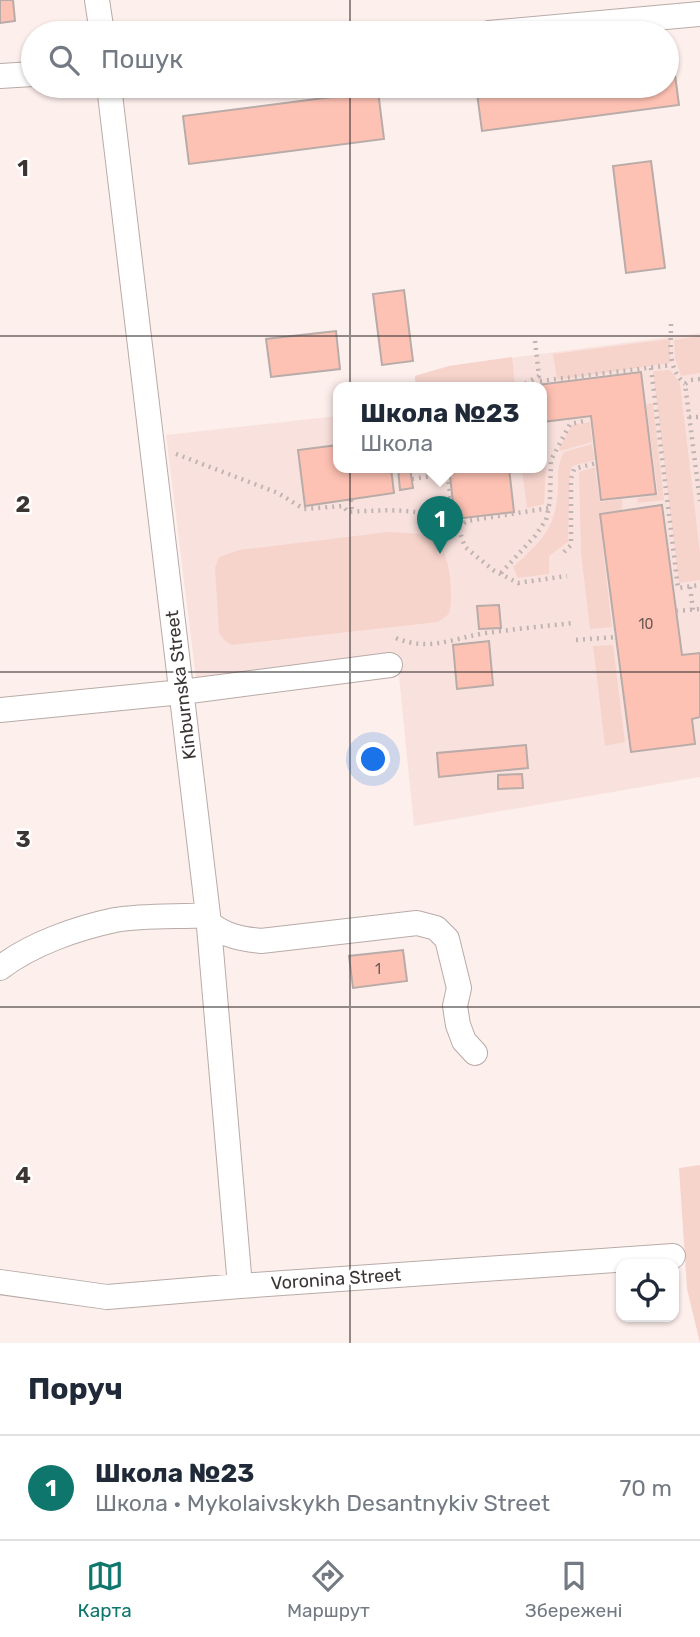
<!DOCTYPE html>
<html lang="uk">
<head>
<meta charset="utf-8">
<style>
  body { margin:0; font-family:Rubik,sans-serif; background:#f6f6f7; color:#1f2937 }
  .controls { position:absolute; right:21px; bottom:21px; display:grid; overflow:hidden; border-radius:14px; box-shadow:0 2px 5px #0004 }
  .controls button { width:63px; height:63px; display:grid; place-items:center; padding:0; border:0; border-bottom:2px solid #e0e1e3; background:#fff; color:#1f2937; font:35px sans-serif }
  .you { position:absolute; left:374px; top:760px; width:24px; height:24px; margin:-18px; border:5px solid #fff; border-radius:50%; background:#1a73e8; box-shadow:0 0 0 10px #1a73e833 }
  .badge { display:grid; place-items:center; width:46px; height:46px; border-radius:50%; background:#0f766e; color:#fff; font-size:23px; font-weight:700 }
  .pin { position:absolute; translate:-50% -58px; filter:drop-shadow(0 2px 4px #0008) }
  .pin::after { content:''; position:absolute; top:37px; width:24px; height:21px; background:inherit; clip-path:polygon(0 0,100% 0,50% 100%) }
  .popup { position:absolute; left:333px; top:382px; width:214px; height:91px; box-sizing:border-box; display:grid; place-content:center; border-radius:14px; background:#fff; filter:drop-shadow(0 2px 5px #0005); font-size:23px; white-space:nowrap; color:#747a83 }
  .popup b { font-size:26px; color:#1f2937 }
  .popup::after { content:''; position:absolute; left:50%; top:100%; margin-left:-14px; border:14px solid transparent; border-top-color:#fff }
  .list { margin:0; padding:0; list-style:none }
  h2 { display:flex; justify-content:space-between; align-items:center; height:91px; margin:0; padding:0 28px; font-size:30px }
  h2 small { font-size:23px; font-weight:400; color:#747a83 }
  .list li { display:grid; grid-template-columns:46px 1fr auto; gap:21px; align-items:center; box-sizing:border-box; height:105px; padding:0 28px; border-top:2px solid #e0e1e3 }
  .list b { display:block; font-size:26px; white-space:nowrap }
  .list p { margin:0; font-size:23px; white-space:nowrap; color:#747a83 }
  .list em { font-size:23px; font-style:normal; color:#747a83 }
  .icon { flex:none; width:38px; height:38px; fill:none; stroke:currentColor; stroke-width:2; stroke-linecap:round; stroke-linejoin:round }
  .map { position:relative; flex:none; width:700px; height:1343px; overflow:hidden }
  .search { position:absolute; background:#fff; box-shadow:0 2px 5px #0004; left:21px; right:21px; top:21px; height:77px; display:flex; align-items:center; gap:18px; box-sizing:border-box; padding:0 24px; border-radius:38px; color:#747a83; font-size:26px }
  .sheet { height:196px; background:#fff }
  nav { display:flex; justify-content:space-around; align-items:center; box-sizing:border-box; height:98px; border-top:2px solid #e0e1e3; background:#fff; font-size:19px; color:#747a83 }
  nav a { display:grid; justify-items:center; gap:4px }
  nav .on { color:#0f766e }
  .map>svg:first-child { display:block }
</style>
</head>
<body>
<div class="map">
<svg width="700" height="1343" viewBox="0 0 700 1343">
  <rect width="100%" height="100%" fill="#fdefec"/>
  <path fill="#f9e2de" d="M700 333V777L414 826 397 657 197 686 166 435 338 416V468H542V388H416L415 376 449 366Z"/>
  <path fill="#f6d4cc" d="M700 336V373L681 376 675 358 674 340Z
    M670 339V363L557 380 553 354Z
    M512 357 515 386 416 388 415 376 449 366Z
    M670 370 680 383 700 553V580L679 583 653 371Z
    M653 403 664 500 638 503 637 498 658 495 646 404Z
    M590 422 592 442 560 451 559 448 572 425Z
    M592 444 595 460 572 466 570 472 568 542 549 556V574L518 578 513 567C541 542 556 528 558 489 558 475 557 465 564 452Z
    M542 460 546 465 544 504 527 508 522 471 511 472 510 468H542Z
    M595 467 600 502 622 499V510L599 513 612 627 590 629 581 553 579 472Z
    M388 532C427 534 444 531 450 576 451 589 452 600 449 614L438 622 232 645 225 641 219 633 215 568 219 557 239 550Z
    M613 645 625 742 605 746 593 646Z
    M700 1165V1343L687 1289 679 1168Z"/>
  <path fill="#fec2b4" stroke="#b8aba8" stroke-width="2" d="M0 0H13L15 21 0 23Z
    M673 60 679 105 482 131 476 86H667V61Z
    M378 91 384 139 189 164 183 116Z
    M651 161 665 268 626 273 613 166Z
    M404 290 413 361 382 365 373 294Z
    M336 331 340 369 271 377 266 339Z
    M641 372 656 494 601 500 591 416 542 422V388H513Z
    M338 445V468H391L394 493 305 506 298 450Z
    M398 468H410L413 488 400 490Z
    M449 468H509L514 512 455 519Z
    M662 505 682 655 700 653V717L692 719 695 744 631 752 600 514Z
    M499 605 501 628 479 629 477 606Z
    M489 641 493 685 457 689 453 645Z
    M526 745 528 768 439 777 437 753Z
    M522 774 523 788 498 789V775Z
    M403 950 407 981 353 988 349 956Z"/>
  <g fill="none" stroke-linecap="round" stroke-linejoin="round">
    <g stroke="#b8aba8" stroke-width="26">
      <path id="minor" d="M97 0 102 33
        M489 33 700 14
        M0 76 33 74
        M109 86 208 915 240 1286
        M0 710 182 692 390 665
        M209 923C225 936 241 939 261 941L417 923 436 928 447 939 459 988 455 1006 458 1025 464 1041 475 1053
        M0 968C31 944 77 928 115 920 145 915 178 917 208 915
        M0 1282 107 1297 240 1286 673 1256"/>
    </g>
    <path stroke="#c0b4b2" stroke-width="4.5" stroke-dasharray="2 5" stroke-linecap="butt" d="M671 324C671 346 667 368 685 384
      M651 368 678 588 700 585
      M700 379 691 380 685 384 700 501
      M540 381 672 365
      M505 388 521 386 539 376 535 341
      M689 417H700
      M176 454 278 493 304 509 343 506 348 512C386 510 424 506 458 527L465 547 493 570 518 583 567 576
      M447 468 452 510 450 522
      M412 479 448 474
      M351 500 352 512
      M458 527 467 521 549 508
      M564 552 571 545V479L574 469 596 463
      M501 573 535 536 546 520 550 501 551 460 570 424 584 421V417
      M690 587 693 610
      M676 611 700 609
      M396 638C429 652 454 638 486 633 515 629 545 626 574 623
      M576 640 616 637"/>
    <use href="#minor" stroke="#fff" stroke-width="24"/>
  </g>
  <path fill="none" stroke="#3b3534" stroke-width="2" stroke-opacity="0.55" d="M350 0V33M350 86V1343M0 336H700M0 672H700M0 1007H700"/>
  <g text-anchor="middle" stroke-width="5" stroke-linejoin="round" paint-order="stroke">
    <g font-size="14" fill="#6c5854">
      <text x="646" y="629">10</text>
      <text x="378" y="974">1</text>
    </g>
    <g font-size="18" fill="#3b3534" stroke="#fff">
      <text transform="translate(181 685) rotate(-97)" y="6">Kinburnska Street</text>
      <text transform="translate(336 1279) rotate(-4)" y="6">Voronina Street</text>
    </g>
  </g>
  <g font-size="23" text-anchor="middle" font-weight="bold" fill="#3b3534" stroke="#fff" stroke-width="5" stroke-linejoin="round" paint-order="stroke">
    <text x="23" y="176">1</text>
    <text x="23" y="512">2</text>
    <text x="23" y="847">3</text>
    <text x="23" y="1183">4</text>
  </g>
</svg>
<div class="controls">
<button><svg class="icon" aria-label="locate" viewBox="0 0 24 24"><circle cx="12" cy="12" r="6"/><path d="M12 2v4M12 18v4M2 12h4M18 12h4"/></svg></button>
</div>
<div class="you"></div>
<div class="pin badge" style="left:440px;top:554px">1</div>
<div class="popup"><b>Школа №23</b>Школа</div>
<div class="search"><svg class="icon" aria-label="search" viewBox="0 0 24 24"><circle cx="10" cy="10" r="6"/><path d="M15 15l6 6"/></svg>Пошук</div>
</div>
<section class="sheet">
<h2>Поруч<small></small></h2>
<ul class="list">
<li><span class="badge">1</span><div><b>Школа №23</b><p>Школа · Mykolaivskykh Desantnykiv Street</p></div><em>70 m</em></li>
</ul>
</section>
<nav>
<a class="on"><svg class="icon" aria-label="map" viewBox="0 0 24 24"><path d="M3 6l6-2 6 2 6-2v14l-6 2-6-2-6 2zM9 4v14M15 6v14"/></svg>Карта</a>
<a><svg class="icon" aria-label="directions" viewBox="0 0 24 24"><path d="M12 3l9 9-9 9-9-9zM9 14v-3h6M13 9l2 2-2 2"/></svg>Маршрут</a>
<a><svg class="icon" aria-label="saved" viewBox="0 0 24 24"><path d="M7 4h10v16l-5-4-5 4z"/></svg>Збережені</a>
</nav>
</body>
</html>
